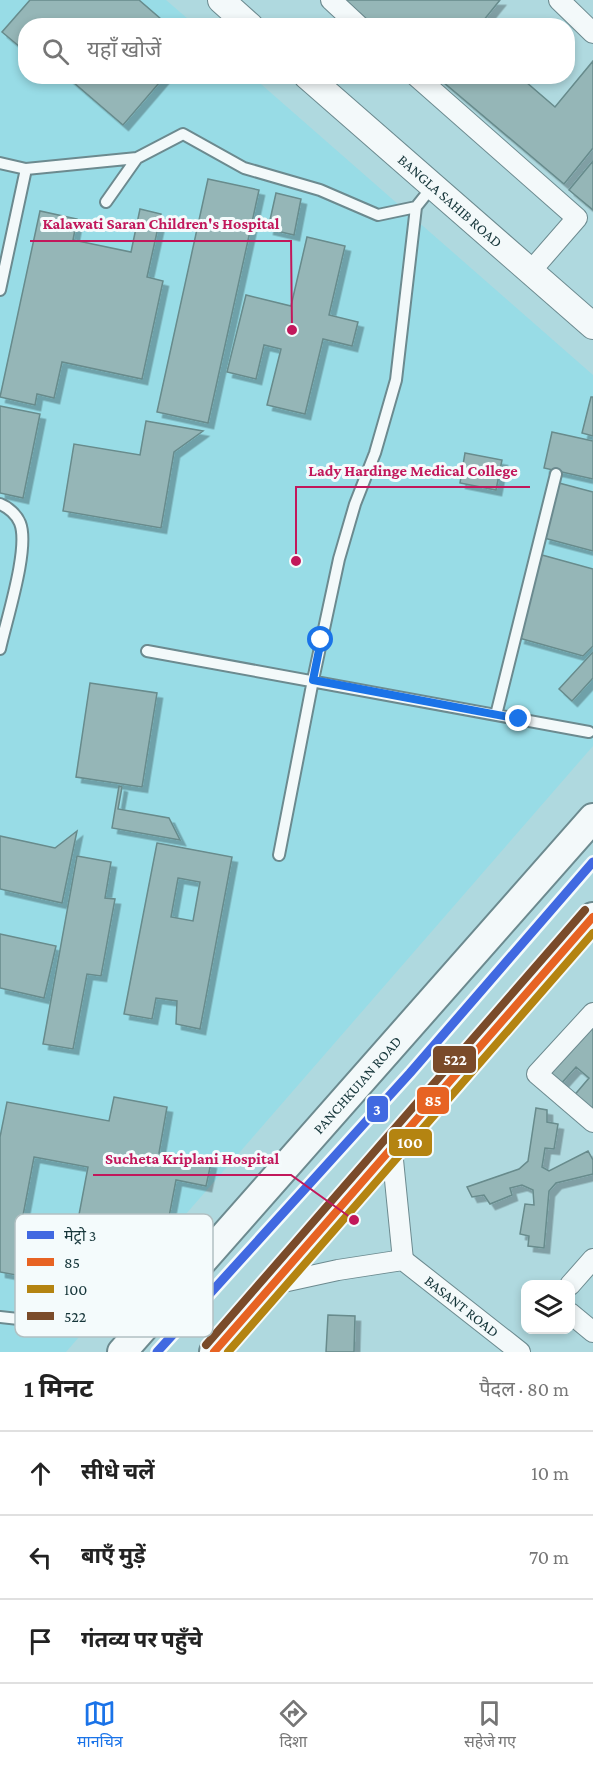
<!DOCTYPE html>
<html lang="hi">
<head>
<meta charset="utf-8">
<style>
  body { margin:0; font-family:"Crimson Pro","Noto Sans Devanagari",serif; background:#f2f2f2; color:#222 }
  .controls { position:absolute; right:18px; bottom:18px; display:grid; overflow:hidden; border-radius:12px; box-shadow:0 3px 9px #0003 }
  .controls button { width:54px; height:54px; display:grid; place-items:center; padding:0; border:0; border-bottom:2px solid #e0e0e0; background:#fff; color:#222; font:30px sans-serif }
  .stop { position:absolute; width:18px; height:18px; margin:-14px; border:4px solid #1a73e8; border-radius:50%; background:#fff }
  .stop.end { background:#1a73e8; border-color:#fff; box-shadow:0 2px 6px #0008 }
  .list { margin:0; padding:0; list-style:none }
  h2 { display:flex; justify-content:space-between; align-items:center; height:78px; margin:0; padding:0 24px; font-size:26px }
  h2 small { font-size:20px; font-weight:400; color:#767676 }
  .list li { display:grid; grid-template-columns:39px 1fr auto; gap:18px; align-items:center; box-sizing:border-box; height:84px; padding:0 24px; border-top:2px solid #e0e0e0 }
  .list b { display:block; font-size:22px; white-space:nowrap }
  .list em { font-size:20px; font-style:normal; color:#767676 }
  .icon { flex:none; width:33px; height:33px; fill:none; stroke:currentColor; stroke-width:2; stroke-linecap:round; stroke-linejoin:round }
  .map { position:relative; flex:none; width:593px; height:1352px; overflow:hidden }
  .search { position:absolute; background:#fff; box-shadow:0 3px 9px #0003; left:18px; right:18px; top:18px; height:66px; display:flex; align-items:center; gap:15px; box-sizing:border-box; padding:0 21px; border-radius:24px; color:#767676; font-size:22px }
  .sheet { height:330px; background:#fff }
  nav { display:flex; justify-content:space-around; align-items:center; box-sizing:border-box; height:84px; border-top:2px solid #e0e0e0; background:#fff; font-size:16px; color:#767676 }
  nav a { display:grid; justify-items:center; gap:3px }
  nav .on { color:#1a73e8 }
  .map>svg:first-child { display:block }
</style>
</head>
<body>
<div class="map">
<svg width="593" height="1352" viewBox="0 0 593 1352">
  <defs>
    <filter id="shadow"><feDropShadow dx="5.5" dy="5.5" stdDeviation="0" flood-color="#0004"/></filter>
  </defs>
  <rect width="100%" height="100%" fill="#afd9df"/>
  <path fill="#98dce6" d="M0 0H166L195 25 26 26V76L253 77 593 375V746L66 1352H0Z"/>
  <path fill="#95b6b7" stroke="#678b8c" stroke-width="1.5" fill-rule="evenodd" filter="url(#shadow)" d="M30 0H139L169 26H26V52L2 32Z
    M344 0H500L479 26H375Z
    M593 61V148L564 184 436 76H519L555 107Z
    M66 76H165L123 125Z
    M593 161V210L569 190Z
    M208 179 259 190 208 423 157 412Z
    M276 193 301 199 294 235 268 229Z
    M140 209 161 214 147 277 163 281 142 379 62 362 54 398 37 394 35 405 0 397 40 211 77 219 73 240 131 252Z
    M307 237 345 246 329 315 358 322 352 346 323 339 305 414 267 405 281 349 264 345 256 379 227 372 246 295 291 306Z
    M591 397H593V436L582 433Z
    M0 406 40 414 23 498 0 493Z
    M146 421 203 431 174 452 161 528 63 511 74 444 140 455Z
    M552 432 593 441V479L544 468Z
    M465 453 502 460 496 490 460 483Z
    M559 483 593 492V551L544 538Z
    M542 555 593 569V646L583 656 519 638Z
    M593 652V678L572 701 559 689Z
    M90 683 157 693 142 787 76 777Z
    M119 786 122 787 118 809 169 818 180 840 112 828Z
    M77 831 62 903 0 889V836L55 848Z
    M157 843 232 857 200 1029 176 1024 177 1001 156 998 152 1019 124 1014ZM178 878 200 882 193 921 171 917Z
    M77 856 111 862 105 898 115 899 101 976 87 974 73 1049 43 1044Z
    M0 934 56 946 44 998 0 988Z
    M593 1015V1117L572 1098 589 1078 576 1067 559 1086 543 1072Z
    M114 1097 167 1107 159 1153 211 1163 206 1186 176 1180 153 1301 0 1272V1137L7 1102 109 1121ZM34 1157 88 1167 72 1252 18 1242Z
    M536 1108 547 1110V1122L558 1124 554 1149 545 1148 542 1167 549 1171 588 1151 593 1160V1174L556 1183 549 1191 544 1248 528 1246 529 1236 520 1234 525 1204 534 1205 533 1190 522 1185 510 1188 512 1195 490 1204 484 1195 472 1197 467 1187 519 1169 528 1161Z
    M328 1315 355 1316 354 1352H326Z"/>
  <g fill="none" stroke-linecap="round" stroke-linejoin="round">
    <g stroke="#6c8a8f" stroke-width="14">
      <path id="service" d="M0 163 26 169 0 290
        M26 169 137 158 183 134 244 168 320 190 378 215 416 207
        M106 202 137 158
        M0 504C8 507 17 515 20 523 30 548 6 621 0 649
        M147 651 589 732
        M496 715 556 474
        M279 855 313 680 339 559 355 504 375 453 396 380 416 207 432 187
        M0 1317 136 1332"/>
    </g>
    <g stroke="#6c8a8f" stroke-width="22">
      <g id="minor">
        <path d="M331 0 359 26"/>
        <path d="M559 0 593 33"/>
        <path d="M416 76 577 218 530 272"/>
        <path d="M593 1013 537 1074 593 1122"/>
        <path d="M392 1150 403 1260"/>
        <path id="s1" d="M274 1284 338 1270 403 1260 520 1352"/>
        <path d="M570 1285 593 1259"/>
        <path d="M570 1313 593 1332"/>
      </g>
    </g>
    <g stroke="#6c8a8f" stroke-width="28">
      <g id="tertiary">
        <path d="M221 0 250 26"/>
        <path id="s2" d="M307 76 593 326"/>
      </g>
    </g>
    <g stroke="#6c8a8f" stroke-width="32">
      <g id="secondary">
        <path id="s3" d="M122 1352 593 818"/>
        <path d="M214 1352 593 917"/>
      </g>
    </g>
    <use href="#service" stroke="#f3f9fa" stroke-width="10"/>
    <use href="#minor" stroke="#f3f9fa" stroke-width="20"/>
    <use href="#tertiary" stroke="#f3f9fa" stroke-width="26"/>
    <use href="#secondary" stroke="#f3f9fa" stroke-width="28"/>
    <g stroke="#f4fbfc" stroke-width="12">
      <path id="bus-1" d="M214 1352 593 917"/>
    </g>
    <g stroke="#f4fbfc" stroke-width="12">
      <path id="bus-2" d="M228 1352 593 933"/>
    </g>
    <g stroke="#f4fbfc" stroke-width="12">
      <path id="bus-3" d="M206 1345 585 910"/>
    </g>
    <use href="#bus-1" stroke="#e76323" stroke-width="8"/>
    <use href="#bus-2" stroke="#b48411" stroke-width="8"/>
    <use href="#bus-3" stroke="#7a4b2a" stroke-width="8"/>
    <g stroke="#f4fbfc" stroke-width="14">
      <path id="metro-1" d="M157 1352 410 1073 593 862"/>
    </g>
    <use href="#metro-1" stroke="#4169e1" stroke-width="9"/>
  </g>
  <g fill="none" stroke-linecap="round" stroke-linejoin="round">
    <path stroke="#1a73e8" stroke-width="8" d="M321 640 313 680 519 719"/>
  </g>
  <g text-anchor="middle" stroke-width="6" stroke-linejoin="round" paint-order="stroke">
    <g font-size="15" fill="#16363a" stroke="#f4fbfc">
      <text dy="5" stroke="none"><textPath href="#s2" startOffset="190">BANGLA SAHIB ROAD</textPath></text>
      <text dy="5" stroke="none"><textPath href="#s3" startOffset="356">PANCHKUIAN ROAD</textPath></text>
      <text dy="5" stroke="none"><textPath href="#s1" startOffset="206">BASANT ROAD</textPath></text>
    </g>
  </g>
  <rect x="15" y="1214" width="198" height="123" rx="9" fill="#f4fbfc" stroke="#b1c0c2" stroke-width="1.5"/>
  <rect x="27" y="1231" width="27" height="8" fill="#4169e1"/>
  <rect x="27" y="1258" width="27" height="8" fill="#e76323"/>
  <rect x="27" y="1285" width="27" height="8" fill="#b48411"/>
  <rect x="27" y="1312" width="27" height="8" fill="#7a4b2a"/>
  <g font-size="16" fill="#16363a">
    <text x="64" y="1241">मेट्रो 3</text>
    <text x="64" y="1268">85</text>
    <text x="64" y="1295">100</text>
    <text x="64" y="1322">522</text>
  </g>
  <path fill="none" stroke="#c2185b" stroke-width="2" d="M292 330L291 241H30M296 561L296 487H530M354 1220L291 1175H93"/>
  <g fill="#c2185b" stroke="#f4fbfc" stroke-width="2">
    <circle cx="292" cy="330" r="6"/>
    <circle cx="296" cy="561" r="6"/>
    <circle cx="354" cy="1220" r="6"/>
  </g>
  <g font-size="16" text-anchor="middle" font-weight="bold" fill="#c2185b" stroke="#f4fbfc" stroke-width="6" stroke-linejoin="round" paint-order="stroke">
    <text x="161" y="229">Kalawati Saran Children's Hospital</text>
    <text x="413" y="476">Lady Hardinge Medical College</text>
    <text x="192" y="1164">Sucheta Kriplani Hospital</text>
  </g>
  <g stroke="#f4fbfc" stroke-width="2">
    <rect x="432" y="1045" width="45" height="29" rx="6" fill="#7a4b2a"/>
    <rect x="416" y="1086" width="34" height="29" rx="6" fill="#e76323"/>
    <rect x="366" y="1095" width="23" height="28" rx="6" fill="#4169e1"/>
    <rect x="388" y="1128" width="45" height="29" rx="6" fill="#b48411"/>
  </g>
  <g font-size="16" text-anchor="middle" font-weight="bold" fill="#fff">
    <text x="455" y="1065">522</text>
    <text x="433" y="1106">85</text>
    <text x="377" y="1115">3</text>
    <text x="410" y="1148">100</text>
  </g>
</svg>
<div class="controls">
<button><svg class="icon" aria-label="layers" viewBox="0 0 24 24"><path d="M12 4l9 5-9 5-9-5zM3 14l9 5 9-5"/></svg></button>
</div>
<div class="stop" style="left:321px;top:640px"></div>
<div class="stop end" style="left:519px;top:719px"></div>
<div class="search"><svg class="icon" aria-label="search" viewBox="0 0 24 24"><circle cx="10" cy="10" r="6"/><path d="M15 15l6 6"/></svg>यहाँ खोजें</div>
</div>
<section class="sheet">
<h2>1 मिनट<small>पैदल · 80 m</small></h2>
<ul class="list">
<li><svg class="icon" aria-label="ahead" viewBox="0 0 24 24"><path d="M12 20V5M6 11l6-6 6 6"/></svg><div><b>सीधे चलें</b></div><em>10 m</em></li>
<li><svg class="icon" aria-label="left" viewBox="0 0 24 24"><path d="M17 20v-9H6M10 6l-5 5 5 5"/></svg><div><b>बाएँ मुड़ें</b></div><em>70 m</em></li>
<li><svg class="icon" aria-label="arrive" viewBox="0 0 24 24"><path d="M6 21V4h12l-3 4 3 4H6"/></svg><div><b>गंतव्य पर पहुँचे</b></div></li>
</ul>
</section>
<nav>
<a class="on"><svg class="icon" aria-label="map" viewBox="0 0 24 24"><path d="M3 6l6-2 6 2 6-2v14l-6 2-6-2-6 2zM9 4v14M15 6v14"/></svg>मानचित्र</a>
<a><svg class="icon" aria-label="directions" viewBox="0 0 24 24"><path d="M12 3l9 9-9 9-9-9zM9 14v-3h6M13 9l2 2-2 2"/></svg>दिशा</a>
<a><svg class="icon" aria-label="saved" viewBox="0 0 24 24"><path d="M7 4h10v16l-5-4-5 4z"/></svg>सहेजे गए</a>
</nav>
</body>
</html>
